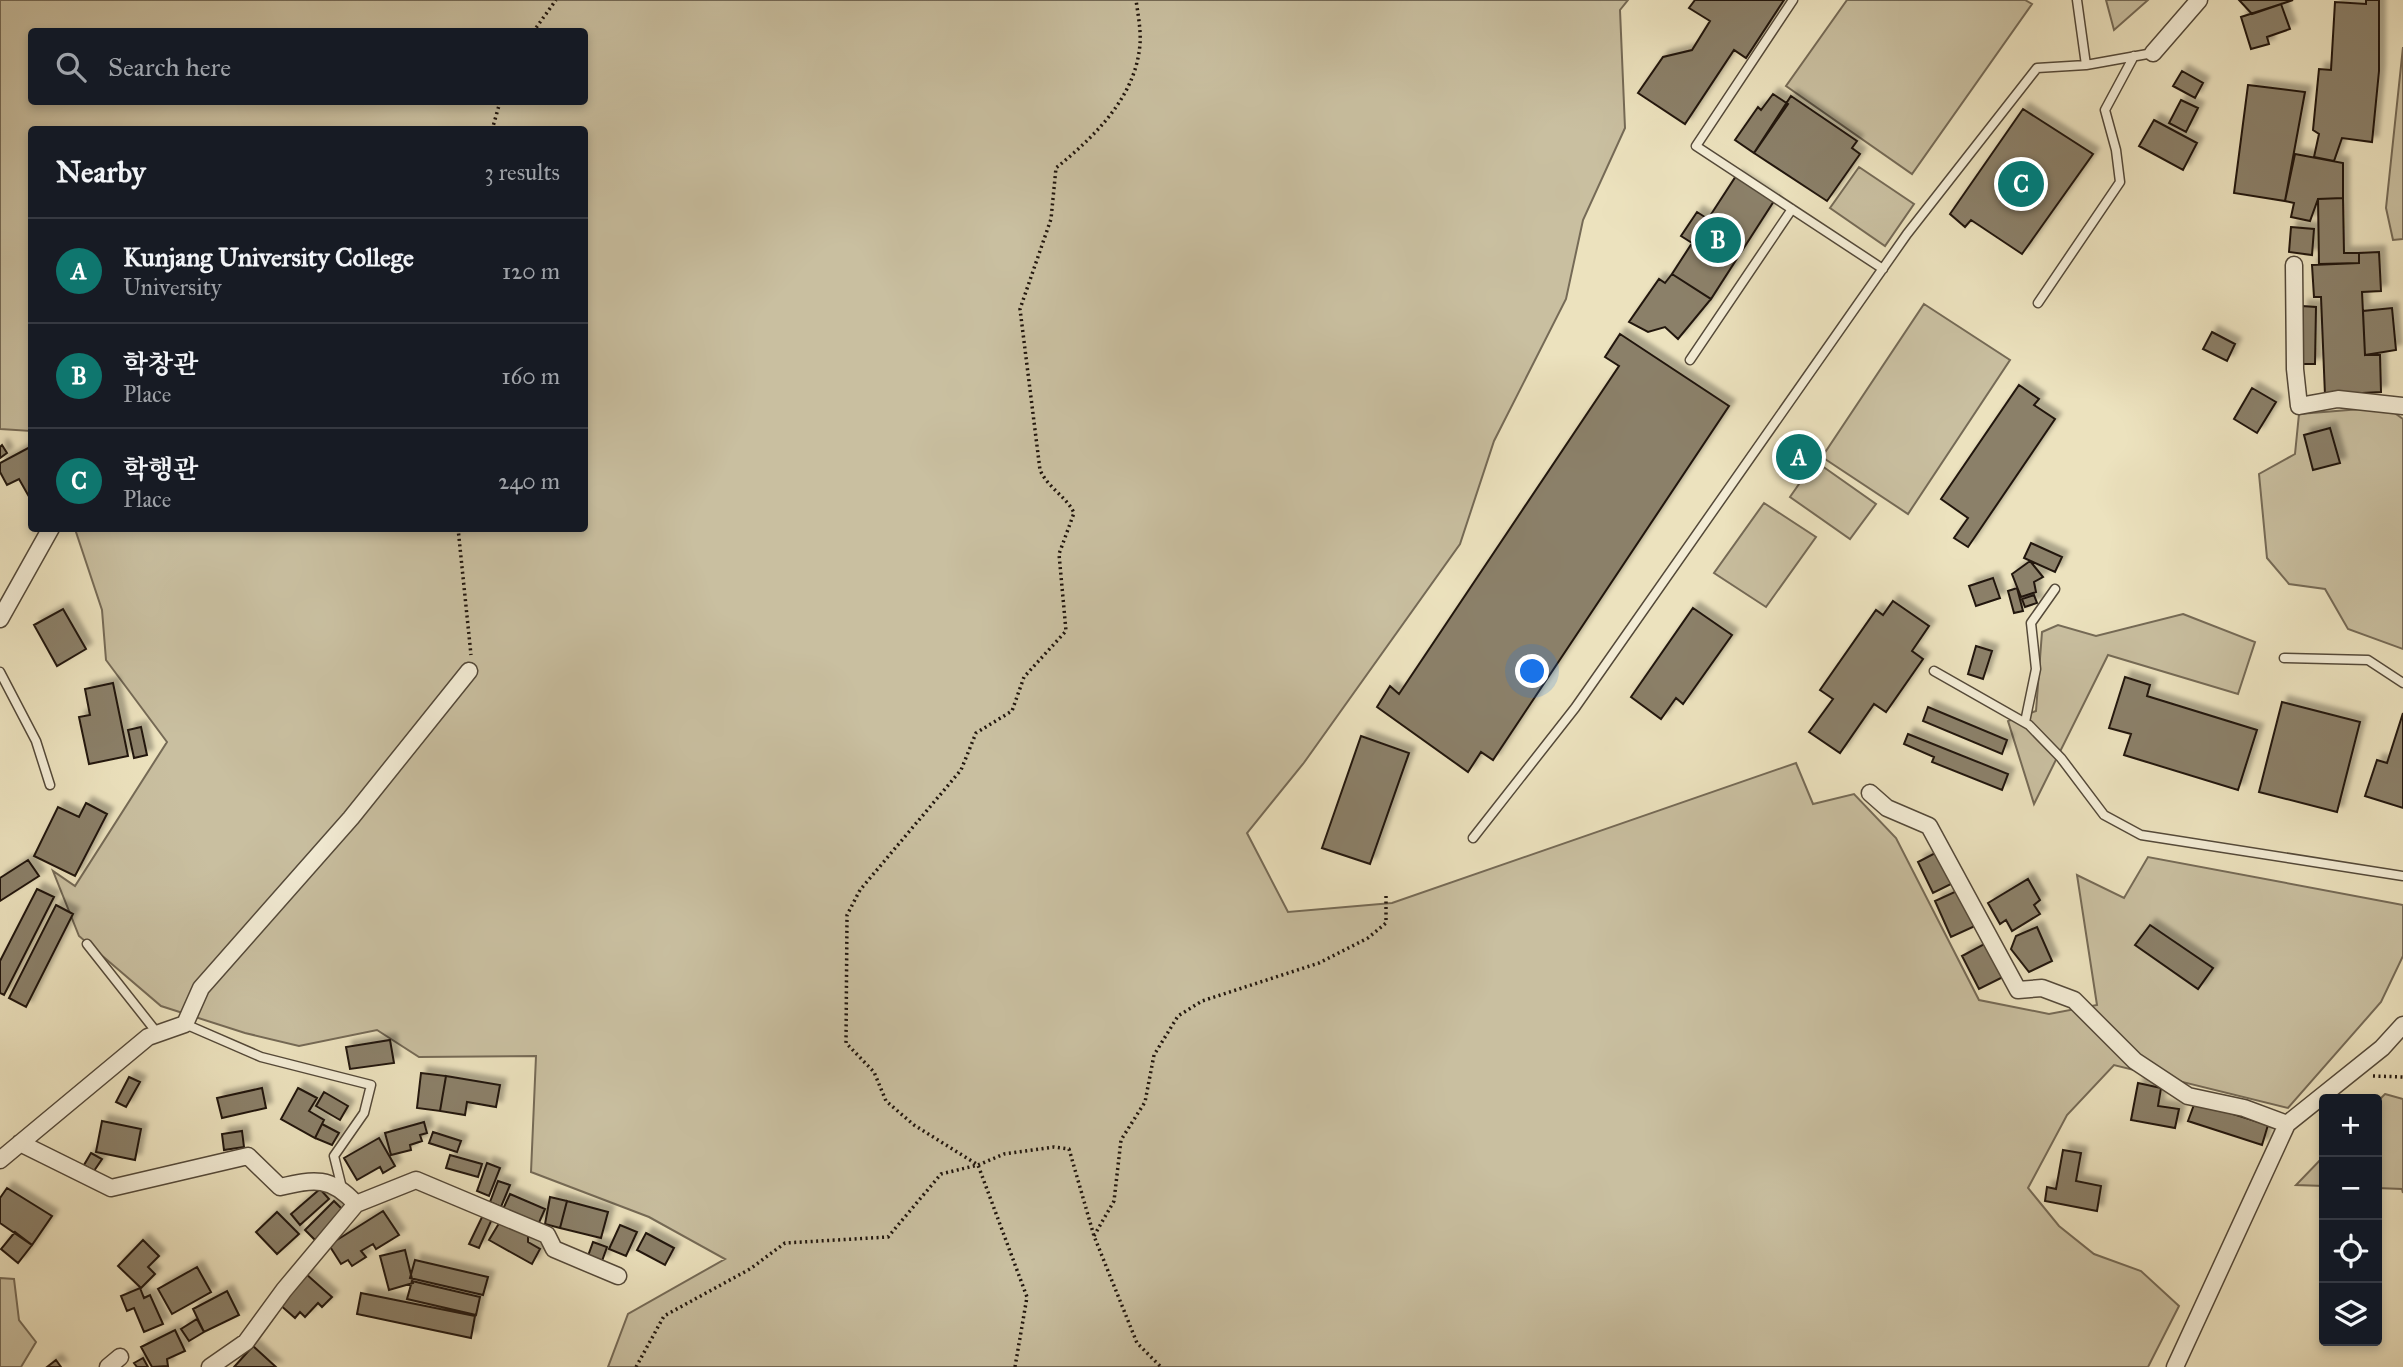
<!DOCTYPE html>
<html lang="en">
<head>
<meta charset="utf-8">
<style>
  body { margin:0; font-family:"IM FELL Great Primer","Noto Serif KR",serif; background:#20242c; color:#f1f3f6 }
  .controls { position:absolute; right:21px; bottom:21px; display:grid; overflow:hidden; border-radius:7px; box-shadow:0 4px 10px #0003 }
  .controls button { width:63px; height:63px; display:grid; place-items:center; padding:0; border:0; border-bottom:2px solid #363941; background:#171b24; color:#f1f3f6; font:35px sans-serif }
  .you { position:absolute; left:1533px; top:672px; width:24px; height:24px; margin:-18px; border:5px solid #fff; border-radius:50%; background:#1a73e8; box-shadow:0 0 0 10px #1a73e833 }
  .badge { display:grid; place-items:center; width:46px; height:46px; border-radius:50%; background:#0f766e; color:#fff; font-size:23px; font-weight:700 }
  .pin { position:absolute; translate:-50% -50%; border:4px solid #fff; box-shadow:0 2px 7px #0006 }
  .list { margin:0; padding:0; list-style:none }
  h2 { display:flex; justify-content:space-between; align-items:center; height:91px; margin:0; padding:0 28px; font-size:30px }
  h2 small { font-size:23px; font-weight:400; color:#9ea1a6 }
  .list li { display:grid; grid-template-columns:46px 1fr auto; gap:21px; align-items:center; box-sizing:border-box; height:105px; padding:0 28px; border-top:2px solid #363941 }
  .list b { display:block; font-size:26px; white-space:nowrap }
  .list p { margin:0; font-size:23px; white-space:nowrap; color:#9ea1a6 }
  .list em { font-size:23px; font-style:normal; color:#9ea1a6 }
  .icon { flex:none; width:38px; height:38px; fill:none; stroke:currentColor; stroke-width:2; stroke-linecap:round; stroke-linejoin:round }
  .map { position:relative; flex:none; width:2403px; height:1367px; overflow:hidden }
  .search { position:absolute; background:#171b24; box-shadow:0 4px 10px #0003; left:28px; top:28px; width:560px; height:77px; display:flex; align-items:center; gap:18px; box-sizing:border-box; padding:0 24px; border-radius:7px; color:#9ea1a6; font-size:26px }
  .panel { position:absolute; background:#171b24; box-shadow:0 4px 10px #0003; left:28px; top:126px; width:560px; height:406px; border-radius:7px }
  .map>svg:first-child { display:block }
</style>
</head>
<body>
<div class="map">
<svg width="2403" height="1367" viewBox="0 0 2403 1367">
  <defs>
    <filter id="shadow"><feDropShadow dx="6" dy="-6" stdDeviation="2" flood-color="#0004"/></filter>
  </defs>
  <rect width="100%" height="100%" fill="#ece2be"/>
  <filter id="stains"><feTurbulence type="fractalNoise" baseFrequency=".00286" numOctaves="4"/><feColorMatrix values="0 0 0 0 .2 0 0 0 0 .09 0 0 0 0 .02 0 0 0 .5 -.17"/></filter>
  <radialGradient id="worn" r=".72"><stop offset=".6" stop-color="#630" stop-opacity="0"/><stop offset="1" stop-color="#630" stop-opacity=".3"/></radialGradient>
  <path fill="#c9bfa0" stroke="#756a56" stroke-width="2" fill-rule="evenodd" d="M0 0H1628L1620 10 1625 128 1583 220 1566 299 1494 441 1460 544 1303 764 1247 833 1288 912 1392 903 1796 763 1813 804 1854 794 1896 838 1979 1000 2049 1014 2097 1005 2077 875 2124 898 2148 857 2403 905V956L2381 1002 2288 1108 2114 1065 2067 1115 2028 1188 2059 1226 2094 1254 2141 1271 2179 1306 2148 1367H608L628 1314 725 1259 649 1217 531 1172 536 1056 419 1057 377 1030 299 1046 245 1033 161 1006 79 936 53 871 75 886 167 742 106 660 102 610 75 529 584 528V130H32L31 431 0 429ZM32 32H584V102H32Z
    M1847 0H2025L2032 4 1912 174 1786 86Z
    M2106 0H2148L2114 30Z
    M2403 47V239L2393 240 2386 208Z
    M1859 167 1914 204 1885 246 1830 208Z
    M1924 304 2010 360 1908 514 1822 457Z
    M2386 407 2403 419V649L2348 629 2325 589 2289 584 2267 558 2259 474 2295 454 2299 414Z
    M1815 461 1876 504 1850 539 1790 497Z
    M1764 503 1816 537 1766 607 1714 573Z
    M2183 614 2255 642 2238 694 2108 655 2034 804 2008 721 2036 711 2042 632 2058 625 2096 636Z
    M2385 1094 2403 1099V1193L2402 1189 2377 1188V1102Z
    M2324 1156V1186L2296 1185Z
    M0 1278 14 1279 19 1320 36 1342 21 1367H0Z"/>
  <path fill="#8b8069" stroke="#21160d" stroke-width="2" filter="url(#shadow)" d="M1695 0H1784L1746 58 1734 50 1685 124 1638 93 1663 57 1692 50 1710 21 1689 8Z
    M2239 0H2293L2252 14Z
    M2366 0H2379V71L2372 142 2342 138 2334 161 2314 157 2319 134 2313 130 2319 69 2331 70 2335 2 2366 4Z
    M2281 4 2290 29 2267 37 2269 44 2251 49 2241 17Z
    M2182 71 2203 83 2195 98 2173 86Z
    M2248 85 2305 92 2285 201 2234 193Z
    M1773 94 1788 104 1754 153 1735 140 1758 107 1761 110Z
    M1791 96 1857 141 1852 148 1860 154 1827 201 1754 153Z
    M2181 100 2198 108 2186 132 2169 123Z
    M2023 109 2093 154 2022 254 1971 220 1965 227 1950 214Z
    M2154 120 2197 143 2183 170 2139 146Z
    M2295 154 2343 163V198L2318 199 2310 221 2291 217 2294 203 2285 201Z
    M1736 176 1774 201 1711 299 1672 274 1692 243 1681 236 1697 212 1708 219Z
    M2343 198 2344 253H2359V263L2319 264 2318 199Z
    M2291 227 2314 229 2312 255 2289 252Z
    M2379 252 2381 291 2362 292 2365 355H2380L2381 392 2325 395 2321 297H2314L2312 265 2359 263V253Z
    M1672 274 1711 299 1678 339 1665 327 1648 332 1629 322 1659 279 1665 283Z
    M2302 306 2316 307 2315 364H2302Z
    M2392 308 2396 350 2365 355 2363 311Z
    M2212 332 2235 344 2227 361 2203 349Z
    M1620 334 1729 406 1493 760 1481 752 1468 772 1377 707 1390 686 1399 694 1619 366 1605 357Z
    M2019 385 2039 399 2034 405 2055 419 1968 547 1954 538 1968 518 1941 499Z
    M2252 388 2276 402 2257 433 2234 419Z
    M2330 428 2340 463 2313 470 2304 435Z
    M2 445 7 453 0 458V447Z
    M32 446V502L19 479 7 485 0 472V463Z
    M2031 543 2062 557 2055 572 2024 558Z
    M2030 561 2043 577 2034 582 2036 592 2021 597 2012 574Z
    M1993 578 2000 598 1976 606 1969 586Z
    M2017 588 2023 611 2014 613 2008 591Z
    M2034 595 2037 603 2025 607 2022 599Z
    M1893 601 1929 626 1912 651 1923 659 1886 712 1874 704 1840 753 1809 732 1833 699 1820 690 1876 610 1883 615Z
    M1693 608 1732 635 1683 704 1676 698 1661 719 1631 697Z
    M63 609 86 649 57 666 34 625Z
    M1976 646 1992 651 1983 679 1968 674Z
    M2125 677 2150 685 2147 696 2257 730 2238 790 2124 755 2131 734 2109 728Z
    M113 683 128 756 89 764 79 717 90 715 85 689Z
    M2282 702 2360 722 2337 812 2259 792Z
    M1928 707 2007 740 2002 754 1923 721Z
    M2403 713V808L2365 796 2377 760 2387 763Z
    M141 727 147 755 134 758 128 730Z
    M1908 734 2008 774 2002 790 1932 762 1934 757 1904 744Z
    M1361 736 1409 753 1370 864 1322 848Z
    M86 803 107 814 75 876 34 856 58 807 79 817Z
    M1939 851 1955 882 1933 893 1918 862Z
    M28 860 39 876 0 901V878Z
    M2028 879 2040 900 2034 905 2040 914 2012 931 2006 920 2000 924 1988 903Z
    M37 889 54 897 4 995 0 993V961Z
    M1959 890 1975 926 1951 937 1935 901Z
    M56 905 73 914 26 1007 9 998Z
    M2150 925 2213 968 2198 989 2135 945Z
    M2037 927 2052 961 2029 972 2011 949 2016 936Z
    M1988 942 2005 976 1979 989 1962 956Z
    M390 1040 394 1063 350 1069 346 1047Z
    M421 1073 446 1076 440 1111 417 1108Z
    M446 1076 500 1085 496 1107 467 1102 465 1115 440 1111Z
    M129 1077 140 1082 126 1107 116 1102Z
    M2138 1083 2161 1088 2158 1106 2179 1109 2175 1128 2131 1120Z
    M262 1088 266 1108 222 1118 217 1098Z
    M298 1088 317 1098 309 1111 324 1120 315 1138 281 1119Z
    M324 1092 348 1106 340 1120 316 1106Z
    M2195 1102 2268 1125 2262 1145 2188 1121Z
    M102 1121 141 1129 135 1160 96 1152Z
    M424 1122 427 1133 420 1135 422 1141 410 1145 411 1150 391 1155 385 1133Z
    M322 1124 339 1133 332 1145 315 1138Z
    M242 1131 244 1147 224 1150 222 1134Z
    M433 1132 461 1141 457 1152 429 1143Z
    M379 1138 395 1166 383 1173 380 1167 357 1180 344 1158Z
    M2063 1150 2081 1153 2076 1181 2101 1186 2097 1211 2045 1201 2047 1187 2056 1189Z
    M91 1153 102 1159 94 1171 84 1165Z
    M450 1155 482 1164 478 1177 446 1168Z
    M487 1163 500 1168 489 1196 477 1191Z
    M498 1181 510 1185 501 1207 490 1202Z
    M7 1188 52 1216 32 1245 0 1223V1198Z
    M320 1189 329 1199 300 1225 291 1214Z
    M510 1194 545 1209 538 1225 503 1209Z
    M550 1197 567 1201 560 1228 545 1224Z
    M334 1201 344 1211 315 1240 305 1230Z
    M567 1201 608 1212 601 1238 560 1228Z
    M383 1211 399 1235 376 1249 373 1244 361 1251 366 1257 352 1266 348 1260 341 1264 329 1245Z
    M277 1212 299 1234 277 1254 256 1232Z
    M483 1215 492 1219 479 1248 469 1244Z
    M501 1220 528 1235V1242L540 1249 532 1264 489 1240Z
    M620 1225 637 1232 626 1256 609 1249Z
    M15 1232 32 1245 18 1263 1 1249Z
    M646 1233 674 1248 665 1265 637 1250Z
    M143 1240 159 1256 148 1267 155 1274 141 1288 118 1266Z
    M593 1242 607 1247 602 1261 588 1256Z
    M405 1250 413 1283 389 1290 380 1256Z
    M415 1260 488 1277 483 1295 410 1278Z
    M197 1267 211 1292 172 1314 158 1289Z
    M306 1274 332 1297 322 1307 318 1303 305 1317 300 1312 295 1318 279 1304Z
    M412 1281 480 1297 476 1315 407 1299Z
    M140 1288 144 1298 150 1295 163 1324 144 1332 134 1308 127 1311 121 1296Z
    M227 1291 239 1315 204 1332 193 1309Z
    M361 1293 475 1316 471 1338 357 1314Z
    M197 1319 204 1332 189 1341 181 1329Z
    M175 1330 185 1351 167 1359 168 1366 152 1367 141 1347Z
    M253 1346 276 1367H234Z
    M143 1358 148 1367H137L134 1363Z
    M56 1360 61 1367H47Z"/>
  <g fill="none" stroke-linecap="round" stroke-linejoin="round">
    <g stroke="#544939" stroke-width="11">
      <path id="service" d="M1793 0 1696 146 1883 269
        M2077 0 2086 65
        M2038 303 2120 182 2116 150 2105 110 2134 56
        M1690 360 1792 209
        M2284 658 2368 660 2403 683
        M1934 671 2029 725 2061 758 2104 815 2141 835 2403 876
        M0 672 36 741 50 785
        M2025 722 2036 669 2031 623 2055 589
        M1473 838 1575 708 1907 234 2037 68 2086 65 2153 53
        M87 944 158 1034
        M185 1024 261 1057 371 1085 364 1113 334 1156 342 1188"/>
    </g>
    <g stroke="#544939" stroke-width="19">
      <path id="minor" d="M2153 53 2199 0
        M2294 265 2295 369 2299 406 2338 399 2403 406
        M0 619 51 528
        M1870 793 1887 808 1929 826 2018 990 2042 988 2074 1000 2135 1061 2188 1096 2244 1108 2287 1124
        M20 1143 111 1188 248 1156 280 1187C314 1179 331 1176 356 1204L284 1290 246 1342 210 1367
        M0 1160 148 1037 185 1024 201 988 351 818 469 671
        M356 1204 416 1180 547 1235 554 1249 618 1276
        M108 1367 120 1357
        M2175 1367 2287 1124 2382 1048 2403 1025"/>
    </g>
    <path stroke="#21160d" stroke-width="3.5" stroke-dasharray="2 3.5" stroke-linecap="butt" d="M533 32 556 0
      M492 130 500 102
      M458 528 471 655
      M2373 1076 2403 1077
      M1094 1236 1114 1201 1121 1140 1145 1102 1154 1055 1178 1016 1202 1001 1319 963 1368 938 1386 923V895
      M636 1367 664 1316 750 1269 785 1243 888 1237 941 1174 978 1165 1004 1154 1054 1147 1069 1149 1094 1236 1137 1343 1161 1367
      M1015 1367 1027 1297 978 1165 914 1125 886 1101 874 1072 846 1043 847 915 860 890 961 770 976 733 1012 711 1024 677 1066 631 1059 554 1074 513C1066 496 1048 488 1040 470L1020 309 1051 219 1056 168C1094 137 1136 97 1140 44 1141 30 1138 14 1136 0"/>
    <use href="#service" stroke="#f3ecd5" stroke-width="8"/>
    <use href="#minor" stroke="#f3ecd5" stroke-width="16"/>
  </g>
  <rect width="100%" height="100%" filter="url(#stains)"/>
  <rect width="100%" height="100%" fill="url(#worn)"/>
</svg>
<div class="controls">
<button>+</button>
<button>−</button>
<button><svg class="icon" aria-label="locate" viewBox="0 0 24 24"><circle cx="12" cy="12" r="6"/><path d="M12 2v4M12 18v4M2 12h4M18 12h4"/></svg></button>
<button><svg class="icon" aria-label="layers" viewBox="0 0 24 24"><path d="M12 4l9 5-9 5-9-5zM3 14l9 5 9-5"/></svg></button>
</div>
<div class="you"></div>
<div class="pin badge" style="left:1799px;top:457px">A</div>
<div class="pin badge" style="left:1718px;top:240px">B</div>
<div class="pin badge" style="left:2021px;top:184px">C</div>
<div class="search"><svg class="icon" aria-label="search" viewBox="0 0 24 24"><circle cx="10" cy="10" r="6"/><path d="M15 15l6 6"/></svg>Search here</div>
<section class="panel">
<h2>Nearby<small>3 results</small></h2>
<ul class="list">
<li><span class="badge">A</span><div><b>Kunjang University College</b><p>University</p></div><em>120 m</em></li>
<li><span class="badge">B</span><div><b>학창관</b><p>Place</p></div><em>160 m</em></li>
<li><span class="badge">C</span><div><b>학행관</b><p>Place</p></div><em>240 m</em></li>
</ul>
</section>
</div>
</body>
</html>
